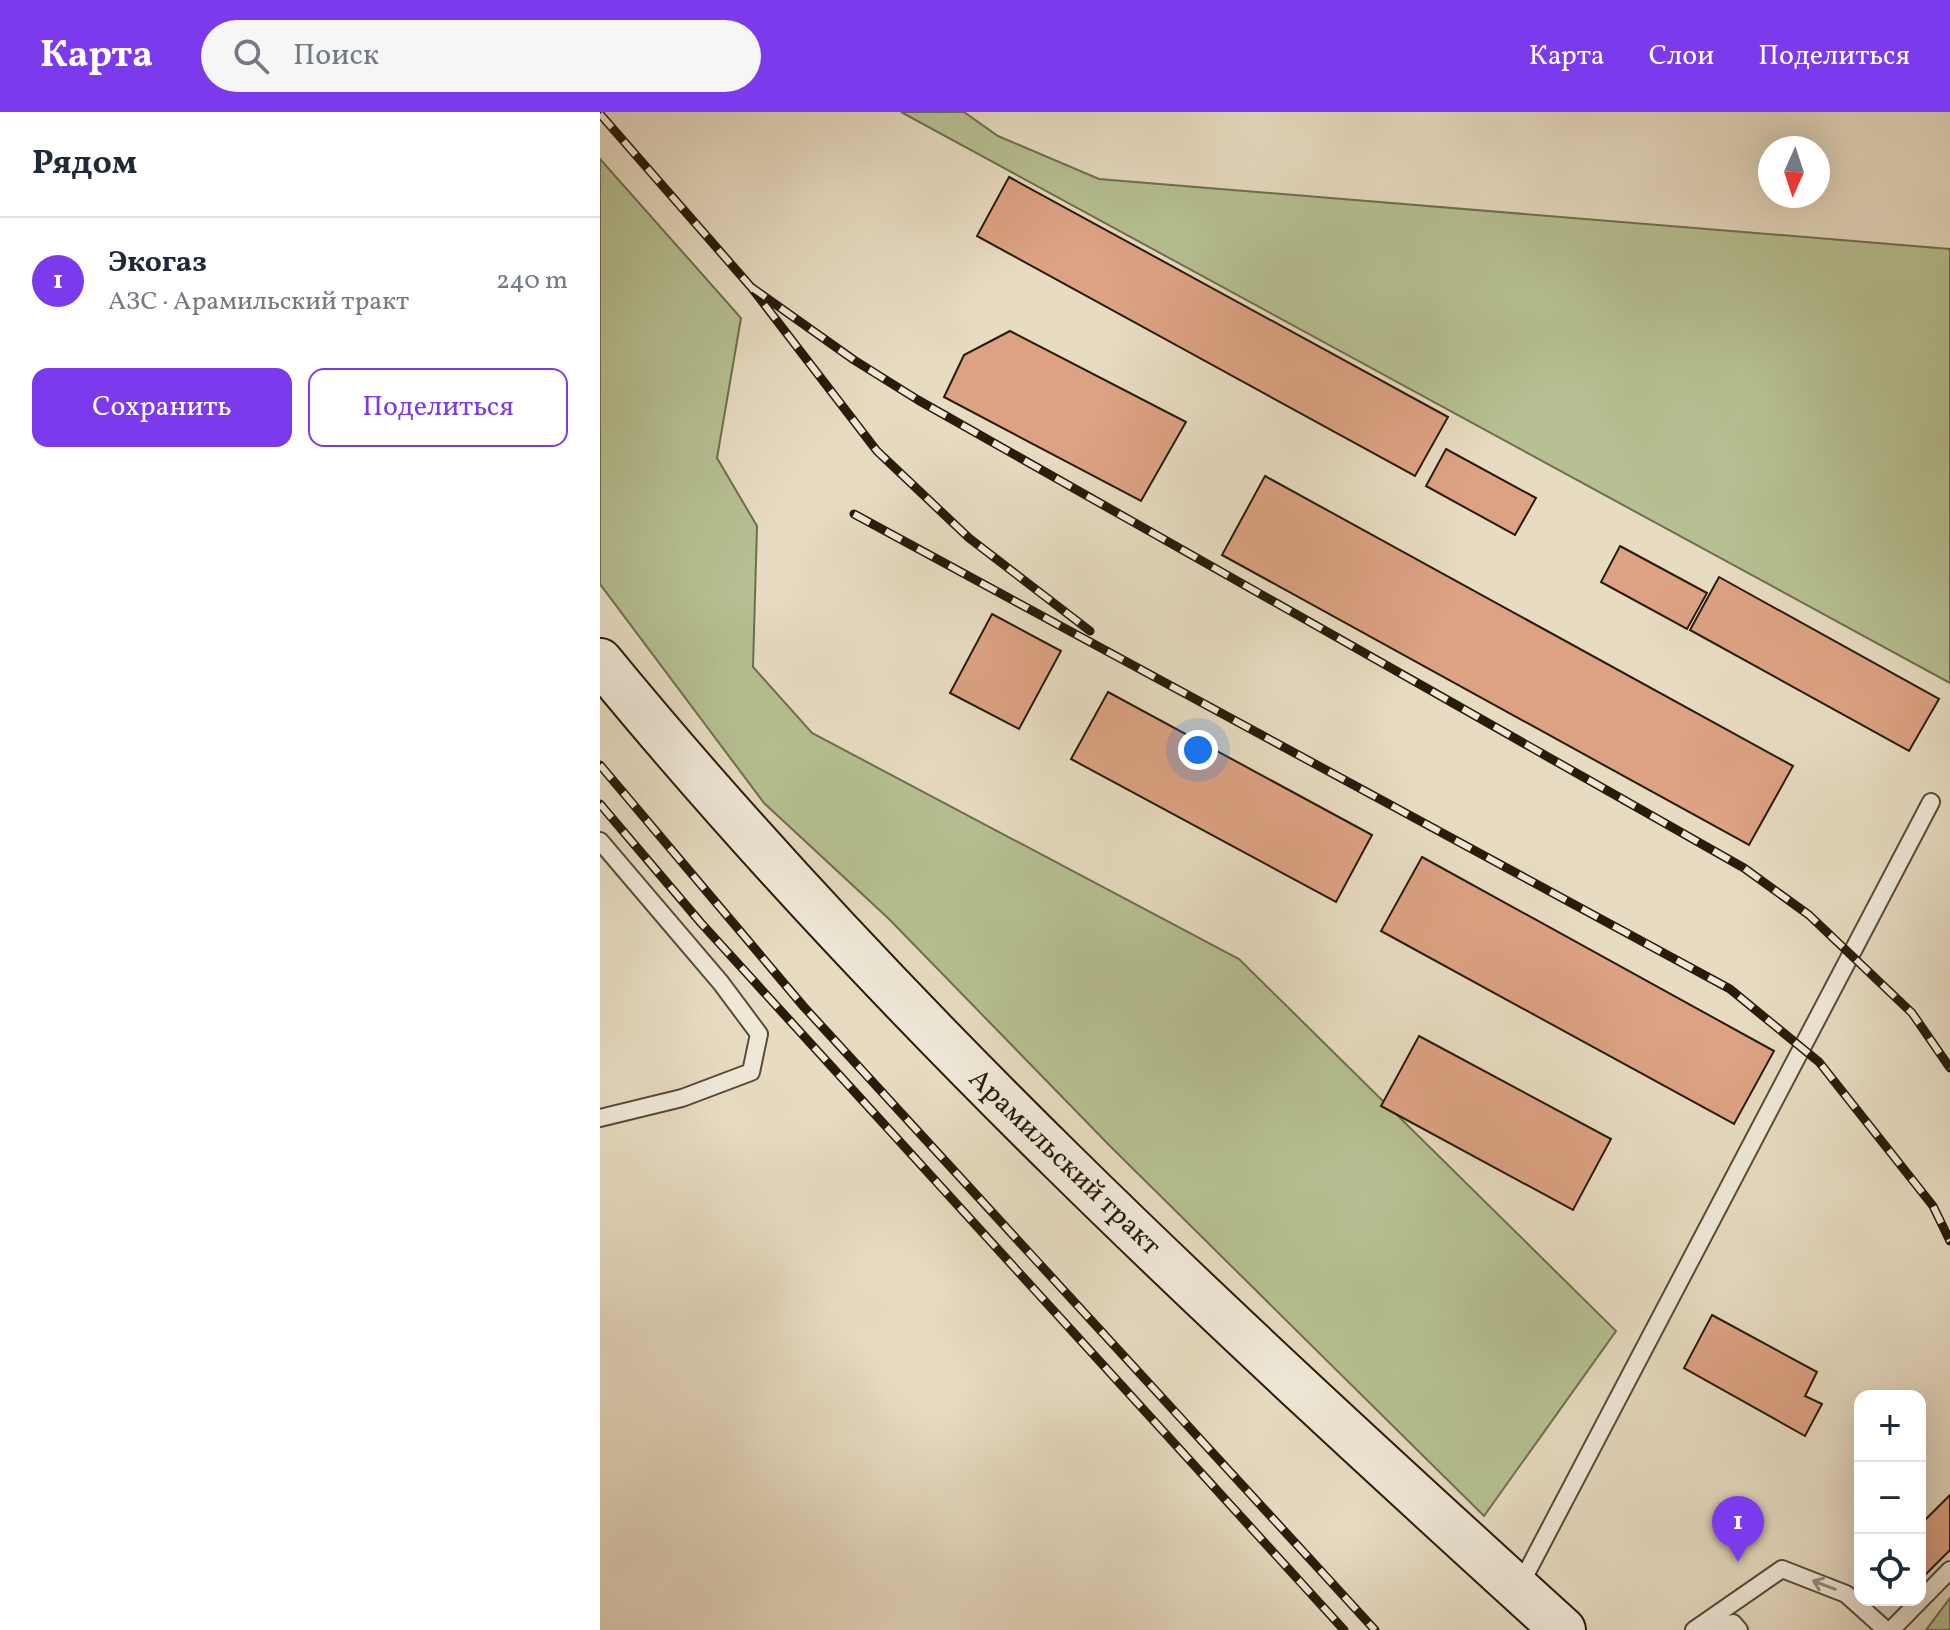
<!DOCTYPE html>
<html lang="ru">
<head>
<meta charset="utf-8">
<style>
  body { margin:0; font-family:Vollkorn,serif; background:#f6f6f7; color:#1f2937 }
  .controls { position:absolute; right:24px; bottom:24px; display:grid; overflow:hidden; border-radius:16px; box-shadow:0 8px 32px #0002 }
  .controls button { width:72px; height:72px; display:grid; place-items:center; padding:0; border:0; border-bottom:2px solid #e0e1e3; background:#fff; color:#1f2937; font:40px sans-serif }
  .compass { position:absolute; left:1158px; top:24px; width:72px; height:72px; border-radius:50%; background:#fff; box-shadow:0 8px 32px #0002; rotate:183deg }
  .you { position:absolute; left:598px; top:638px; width:28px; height:28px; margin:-20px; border:6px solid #fff; border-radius:50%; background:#1a73e8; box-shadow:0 0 0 12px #1a73e833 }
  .badge { display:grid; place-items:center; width:52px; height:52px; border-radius:50%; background:#7c3aed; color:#fff; font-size:26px; font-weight:700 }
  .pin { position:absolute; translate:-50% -66px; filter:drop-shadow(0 2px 4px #0008) }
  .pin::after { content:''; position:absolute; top:42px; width:28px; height:24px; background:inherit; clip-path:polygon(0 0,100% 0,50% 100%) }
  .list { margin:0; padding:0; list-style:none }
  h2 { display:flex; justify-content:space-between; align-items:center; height:104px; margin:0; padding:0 32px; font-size:34px }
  h2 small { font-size:26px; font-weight:400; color:#747a83 }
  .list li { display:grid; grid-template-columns:52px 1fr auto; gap:24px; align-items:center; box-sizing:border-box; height:128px; padding:0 32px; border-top:2px solid #e0e1e3 }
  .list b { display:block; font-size:30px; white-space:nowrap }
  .list p { margin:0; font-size:26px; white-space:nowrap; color:#747a83 }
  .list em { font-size:26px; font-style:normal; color:#747a83 }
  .actions { display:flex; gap:16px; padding:24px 32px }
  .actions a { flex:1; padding:18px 0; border:2px solid #7c3aed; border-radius:16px; text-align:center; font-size:28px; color:#7c3aed }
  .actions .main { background:#7c3aed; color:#fff }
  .icon { flex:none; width:44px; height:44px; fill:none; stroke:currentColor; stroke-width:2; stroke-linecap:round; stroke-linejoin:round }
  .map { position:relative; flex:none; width:1350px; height:1518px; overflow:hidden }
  header { display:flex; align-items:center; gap:48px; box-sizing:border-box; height:112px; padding:0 40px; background:#7c3aed; color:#fff }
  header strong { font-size:38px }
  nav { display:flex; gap:44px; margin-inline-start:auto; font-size:28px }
  .search { width:560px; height:72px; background:#f6f6f7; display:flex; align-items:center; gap:20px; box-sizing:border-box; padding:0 28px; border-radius:44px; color:#747a83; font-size:30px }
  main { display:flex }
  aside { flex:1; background:#fff }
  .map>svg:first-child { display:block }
</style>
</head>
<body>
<header>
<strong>Карта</strong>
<div class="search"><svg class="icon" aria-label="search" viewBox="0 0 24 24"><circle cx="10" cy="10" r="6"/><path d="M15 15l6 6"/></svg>Поиск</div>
<nav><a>Карта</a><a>Слои</a><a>Поделиться</a></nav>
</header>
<main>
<aside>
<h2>Рядом<small></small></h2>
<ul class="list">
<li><span class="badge">1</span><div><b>Экогаз</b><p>АЗС · Арамильский тракт</p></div><em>240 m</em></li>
</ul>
<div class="actions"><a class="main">Сохранить</a><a>Поделиться</a></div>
</aside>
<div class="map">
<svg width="1350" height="1518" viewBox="0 0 1350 1518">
  <rect width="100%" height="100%" fill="#e7dbc1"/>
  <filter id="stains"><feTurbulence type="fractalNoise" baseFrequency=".0025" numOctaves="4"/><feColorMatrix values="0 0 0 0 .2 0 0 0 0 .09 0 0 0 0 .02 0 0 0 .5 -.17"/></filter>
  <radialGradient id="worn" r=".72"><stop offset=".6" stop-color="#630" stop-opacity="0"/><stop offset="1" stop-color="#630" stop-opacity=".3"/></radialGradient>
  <path fill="#b6c092" stroke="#6f6e4e" stroke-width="2" d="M301 0H364L398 24 499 67 1350 137V571Z
    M0 47 141 206 117 346 157 414 153 555 212 621 639 847 1016 1219 884 1404 509 1033 289 807 164 691 0 472Z
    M1350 1486V1518H1326Z"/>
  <path fill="#dca283" stroke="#281b0a" stroke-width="2" d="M409 65 848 305 815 364 377 124Z
    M410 219 586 310 541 389 344 285 364 243Z
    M846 337 936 386 915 423 826 374Z
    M665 364 1193 654 1149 733 622 443Z
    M1020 434 1107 481 1087 517 1001 470Z
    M1119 465 1339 587 1309 639 1090 518Z
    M392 502 461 539 419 617 350 581Z
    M508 580 772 723 736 790 471 647Z
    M822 745 1174 939 1134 1012 781 819Z
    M819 924 1011 1027 973 1098 781 994Z
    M1112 1203 1217 1260 1205 1284 1222 1292 1205 1324 1084 1256Z
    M1350 1383V1438L1320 1468V1413Z"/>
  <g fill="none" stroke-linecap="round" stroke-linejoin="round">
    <g stroke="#584b38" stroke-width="20">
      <path id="lane" d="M0 729 121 871 159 922 151 960 82 986 0 1006
        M919 1475 1331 690
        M1094 1518 1182 1457 1246 1482 1286 1518
        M1103 1518 1133 1511 1139 1518
        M1291 1518 1350 1458"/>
    </g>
    <g stroke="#281b0a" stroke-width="48">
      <path id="secondary" d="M0 549C289 901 627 1212 963 1518"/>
    </g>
    <use href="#lane" stroke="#efe8d7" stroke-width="16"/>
    <use href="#secondary" stroke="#efe8d7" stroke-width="44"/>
    <g stroke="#281b0a" stroke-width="9">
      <path id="rail" d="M0 2 151 175 277 339 369 426 490 519
        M151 175 254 248 318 288 1144 756 1209 803 1312 901 1350 956
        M254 402 1130 877 1219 950 1333 1094 1350 1129
        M0 653 204 895 775 1518
        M0 692 101 811 744 1518"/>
    </g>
    <use href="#rail" stroke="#efe8d7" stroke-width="6" stroke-dasharray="18" stroke-linecap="butt"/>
  </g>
  <defs><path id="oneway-shaft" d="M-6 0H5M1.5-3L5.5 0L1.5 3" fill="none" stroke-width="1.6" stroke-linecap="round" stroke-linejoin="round" transform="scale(2)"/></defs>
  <use stroke="#958c7b" href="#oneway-shaft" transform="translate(1224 1473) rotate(-159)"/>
  <g text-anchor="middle" stroke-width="7" stroke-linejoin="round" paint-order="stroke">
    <g font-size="28" fill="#281b0a" stroke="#efe8d7">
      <text transform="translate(466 1049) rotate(44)" y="10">Арамильский тракт</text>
    </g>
  </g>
  <rect width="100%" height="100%" filter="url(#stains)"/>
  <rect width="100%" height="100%" fill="url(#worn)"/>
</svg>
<div class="controls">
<button>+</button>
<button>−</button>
<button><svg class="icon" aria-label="locate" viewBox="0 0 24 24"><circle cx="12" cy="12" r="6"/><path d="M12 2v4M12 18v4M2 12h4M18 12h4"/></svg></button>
</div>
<svg class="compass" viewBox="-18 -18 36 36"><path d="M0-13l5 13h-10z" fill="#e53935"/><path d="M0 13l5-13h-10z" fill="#747a83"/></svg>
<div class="you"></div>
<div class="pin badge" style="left:1138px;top:1450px">1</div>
</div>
</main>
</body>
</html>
